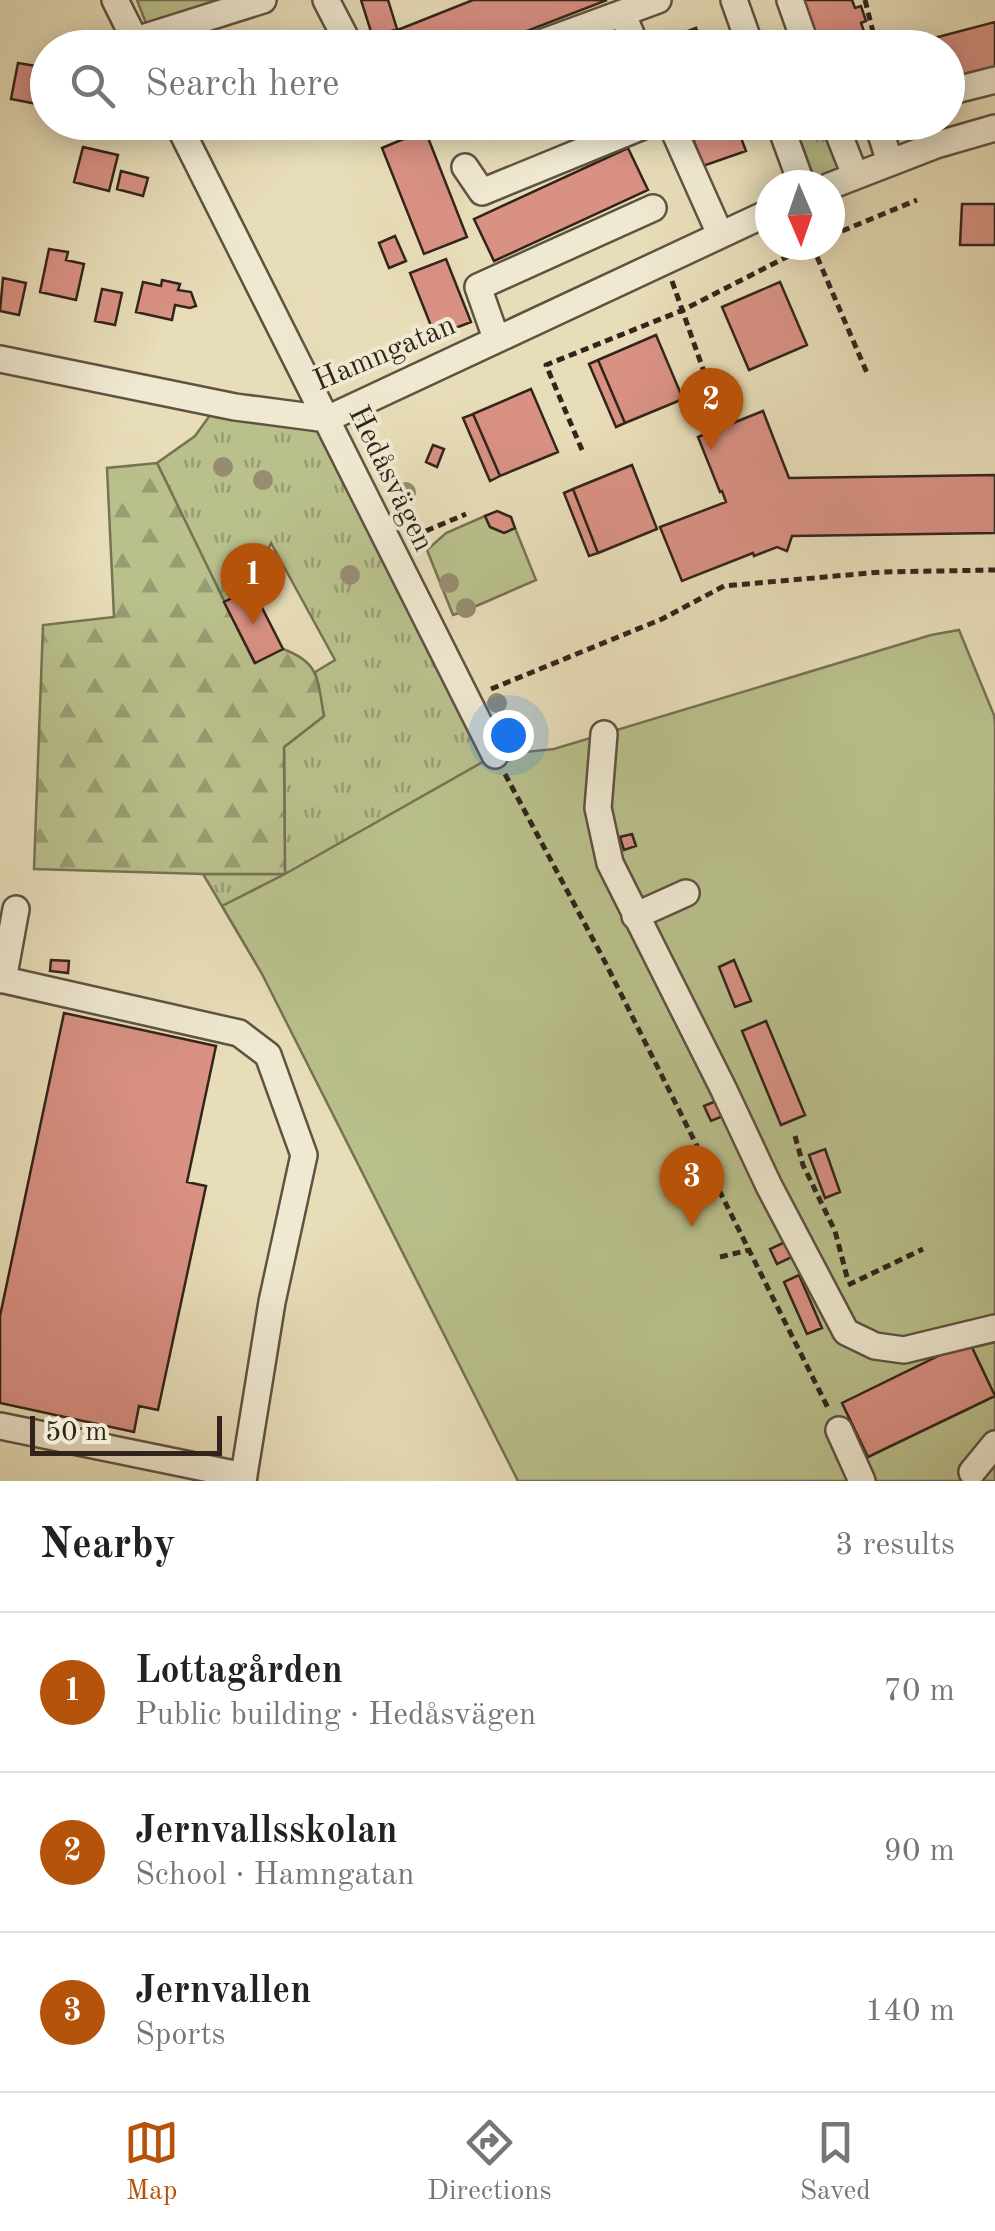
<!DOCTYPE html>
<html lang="en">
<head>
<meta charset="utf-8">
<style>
  body { margin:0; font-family:"Old Standard TT",serif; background:#f2f2f2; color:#222 }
  .compass { position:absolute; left:755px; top:170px; width:90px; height:90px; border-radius:50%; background:#fff; box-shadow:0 5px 25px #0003; rotate:178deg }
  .scale { position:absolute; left:30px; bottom:25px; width:192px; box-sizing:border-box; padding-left:10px; border:5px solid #33241b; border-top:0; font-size:28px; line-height:35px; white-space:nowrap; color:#33241b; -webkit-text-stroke:8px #efe9d1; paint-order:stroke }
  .you { position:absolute; left:508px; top:735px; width:35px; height:35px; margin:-25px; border:8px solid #fff; border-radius:50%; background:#1a73e8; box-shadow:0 0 0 15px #1a73e833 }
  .badge { display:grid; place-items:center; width:65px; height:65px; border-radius:50%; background:#b45309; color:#fff; font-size:32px; font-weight:700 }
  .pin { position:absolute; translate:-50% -82px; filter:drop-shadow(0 2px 5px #0008) }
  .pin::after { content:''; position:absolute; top:52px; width:35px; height:30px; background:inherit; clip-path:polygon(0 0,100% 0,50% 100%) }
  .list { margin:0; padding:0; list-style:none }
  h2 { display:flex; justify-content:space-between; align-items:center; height:130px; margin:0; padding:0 40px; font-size:42px }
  h2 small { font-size:32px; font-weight:400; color:#767676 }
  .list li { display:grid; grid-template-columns:65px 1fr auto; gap:30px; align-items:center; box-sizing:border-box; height:160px; padding:0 40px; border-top:2px solid #e0e0e0 }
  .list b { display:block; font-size:38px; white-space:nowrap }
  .list p { margin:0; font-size:32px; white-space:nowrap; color:#767676 }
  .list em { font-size:32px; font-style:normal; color:#767676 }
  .icon { flex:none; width:55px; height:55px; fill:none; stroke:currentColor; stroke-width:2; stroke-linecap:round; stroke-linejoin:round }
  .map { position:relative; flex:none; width:995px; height:1481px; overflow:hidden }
  .search { position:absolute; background:#fff; box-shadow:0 5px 25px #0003; left:30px; right:30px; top:30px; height:110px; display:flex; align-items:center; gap:25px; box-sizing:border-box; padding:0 35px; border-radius:55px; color:#767676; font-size:38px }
  .sheet { height:610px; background:#fff }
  nav { display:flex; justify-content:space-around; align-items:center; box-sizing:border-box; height:140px; border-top:2px solid #e0e0e0; background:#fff; font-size:28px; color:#767676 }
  nav a { display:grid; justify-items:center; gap:5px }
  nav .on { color:#b45309 }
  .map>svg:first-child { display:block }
</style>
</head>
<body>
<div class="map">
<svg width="995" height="1481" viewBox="0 0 995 1481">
  <defs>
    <pattern id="grass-tufts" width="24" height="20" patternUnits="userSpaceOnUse" patternTransform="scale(2.5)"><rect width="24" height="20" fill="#b9c08c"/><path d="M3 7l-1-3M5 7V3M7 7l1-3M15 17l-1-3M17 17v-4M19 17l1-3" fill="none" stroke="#979c72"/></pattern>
    <pattern id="forest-firs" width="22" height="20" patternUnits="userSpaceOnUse" patternTransform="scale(2.5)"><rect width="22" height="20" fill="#b9c08c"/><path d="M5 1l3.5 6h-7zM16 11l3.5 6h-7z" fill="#979c72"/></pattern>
  </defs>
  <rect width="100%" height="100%" fill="#e7ddb8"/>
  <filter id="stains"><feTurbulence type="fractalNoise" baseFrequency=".002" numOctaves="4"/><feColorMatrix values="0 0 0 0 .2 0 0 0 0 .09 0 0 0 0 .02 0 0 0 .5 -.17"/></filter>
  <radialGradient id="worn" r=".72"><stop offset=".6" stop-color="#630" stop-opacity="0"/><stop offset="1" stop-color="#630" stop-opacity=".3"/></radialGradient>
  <path fill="url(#grass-tufts)" stroke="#767254" stroke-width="2.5" d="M779 123H834L855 175 830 185H802Z
    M218 404 327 419 495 755 261 972 203 874H285L284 747 324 716 315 672 335 660 271 543 252 588 224 602 157 463 195 436Z"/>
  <path fill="url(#forest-firs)" stroke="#767254" stroke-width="2.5" d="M157 463 254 662 283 649C321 663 317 680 324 716L284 747 285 874H203L34 869 43 625 114 617 107 468Z"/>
  <path fill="#b9c08c" stroke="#767254" stroke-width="2.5" d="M137 0H222L147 26Z
    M485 516 490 527 504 533 515 528 536 580 474 607 473 612 463 616 459 613 453 615 427 550 446 533Z
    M959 630 994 715 995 724V1481H518L261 972 222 906 285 874 495 755 554 749 931 635Z"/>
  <path fill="#d99184" stroke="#33241b" stroke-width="2.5" d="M361 0H388L397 29 373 38Z
    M473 0H607L509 38 507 33 469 48H396L390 33Z
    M803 0H852L855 8 861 6 866 21 861 23 870 48H821Z
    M995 22V68L948 81V48H896Z
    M696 28 703 48H655L654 44Z
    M18 63 36 66 35 72 48 75 47 106 11 99Z
    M687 122H735L746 151 703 166Z
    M425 130 467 237 424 254 382 148Z
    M83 147 118 155 109 191 74 182Z
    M628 148 648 190 494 261 474 219Z
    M121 171 148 178 143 196 117 189Z
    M962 204H995V245H960Z
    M395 236 406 261 389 268 379 243Z
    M49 249 68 252 66 260 84 264 76 300 40 292Z
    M446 259 471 322 435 336 410 273Z
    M3 278 26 283 19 315 0 311Z
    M162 280 180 284 178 290 191 292 196 306 190 308 175 305 172 320 136 312 143 282 161 286Z
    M780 282 807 345 749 370 722 307Z
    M102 289 122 293 115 325 95 321Z
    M656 335 683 399 625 423 598 360Z
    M598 360 625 423 616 427 589 364Z
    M531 389 558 452 500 476 473 414Z
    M763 411 789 478 995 475V533L792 536 787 551 777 547 754 556 753 553 682 581 660 527 726 502 722 491 720 492 698 437Z
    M473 414 500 476 490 481 463 418Z
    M433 445 444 449 437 467 426 462Z
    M632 465 657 529 598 553 573 489Z
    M573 489 598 553 589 556 564 493Z
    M497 511 511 517 515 528 504 533 490 527 485 516Z
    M252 588 283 649 255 663 224 602Z
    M632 834 636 846 624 850 620 837Z
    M51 960 69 961 68 973 50 971Z
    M734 960 751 1001 735 1007 719 967Z
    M64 1013 216 1046 187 1182 206 1186 158 1410 139 1406 134 1432 0 1403V1316Z
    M766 1021 805 1115 781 1125 742 1031Z
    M716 1101 723 1116 711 1121 704 1106Z
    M825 1149 840 1192 825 1198 809 1155Z
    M785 1242 792 1257 777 1264 770 1249Z
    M799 1275 822 1328 807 1334 784 1282Z
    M969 1341 995 1396 868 1457 842 1403Z"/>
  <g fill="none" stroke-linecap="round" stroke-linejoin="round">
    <g stroke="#605242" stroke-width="30">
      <path id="minor" d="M115 0 139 48
        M326 0 351 48
        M734 0 751 48
        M790 0 807 48
        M622 13 637 48
        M136 40 263 0
        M527 48 658 0
        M948 92 995 80
        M177 122 495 755
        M670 122 720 234
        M779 122 802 185
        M834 122 855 175
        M877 122 890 162
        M465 167 482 192 653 122
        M830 186 936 145 995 128
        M496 338 478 287 653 208
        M0 359 235 407 327 419 770 212
        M604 734 598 808 610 863 723 1088 769 1186 846 1332 875 1346 904 1350 995 1328
        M635 916 686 893
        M0 979 239 1033 268 1055 304 1155 272 1302 243 1481
        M3 980 16 909
        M0 1426 244 1476
        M839 1430 862 1481
        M972 1472 995 1444"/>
    </g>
    <path stroke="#33241b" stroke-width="5" stroke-dasharray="8 5" stroke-linecap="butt" d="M865 0 877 48
      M830 236 917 200
      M812 245 867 373
      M672 281 715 403
      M582 450 546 365 683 310 810 245
      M414 536 466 514
      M491 689 662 619 724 586 881 572 995 570
      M505 774 604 960 829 1410
      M795 1136 803 1165 835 1231 847 1277
      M720 1257 749 1250
      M848 1285 923 1249"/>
    <use href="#minor" stroke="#efe9d1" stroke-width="25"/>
  </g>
  <g fill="#968d71">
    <circle cx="223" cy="467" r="10"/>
    <circle cx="263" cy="480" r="10"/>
    <circle cx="406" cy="492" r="10"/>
    <circle cx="350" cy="575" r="10"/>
    <circle cx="449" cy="583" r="10"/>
    <circle cx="466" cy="608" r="10"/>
    <circle cx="497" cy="703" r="10"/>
  </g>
  <g text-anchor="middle" stroke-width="8" stroke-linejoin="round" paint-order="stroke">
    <g font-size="30" fill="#33241b" stroke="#efe9d1">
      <text transform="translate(384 352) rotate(-23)" y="10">Hamngatan</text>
      <text transform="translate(392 478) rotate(64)" y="10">Hedåsvägen</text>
    </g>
  </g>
  <rect width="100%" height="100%" filter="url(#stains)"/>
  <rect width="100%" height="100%" fill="url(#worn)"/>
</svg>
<svg class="compass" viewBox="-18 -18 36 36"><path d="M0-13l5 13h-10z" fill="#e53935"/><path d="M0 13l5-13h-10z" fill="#767676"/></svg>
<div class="scale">50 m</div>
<div class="you"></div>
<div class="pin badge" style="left:253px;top:625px">1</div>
<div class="pin badge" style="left:711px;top:450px">2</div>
<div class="pin badge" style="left:692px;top:1227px">3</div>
<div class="search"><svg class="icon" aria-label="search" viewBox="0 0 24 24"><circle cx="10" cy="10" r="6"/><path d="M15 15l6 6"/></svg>Search here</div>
</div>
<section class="sheet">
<h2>Nearby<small>3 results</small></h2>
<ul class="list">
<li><span class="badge">1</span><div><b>Lottagården</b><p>Public building · Hedåsvägen</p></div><em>70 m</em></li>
<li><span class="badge">2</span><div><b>Jernvallsskolan</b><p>School · Hamngatan</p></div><em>90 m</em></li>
<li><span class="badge">3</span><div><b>Jernvallen</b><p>Sports</p></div><em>140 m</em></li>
</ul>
</section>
<nav>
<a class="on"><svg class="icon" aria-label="map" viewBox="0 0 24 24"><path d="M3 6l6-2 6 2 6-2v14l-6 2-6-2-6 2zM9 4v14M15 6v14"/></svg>Map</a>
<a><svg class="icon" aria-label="directions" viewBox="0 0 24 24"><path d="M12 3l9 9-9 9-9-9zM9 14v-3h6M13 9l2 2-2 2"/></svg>Directions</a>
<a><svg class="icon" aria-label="saved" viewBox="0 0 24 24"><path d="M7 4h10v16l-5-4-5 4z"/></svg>Saved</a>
</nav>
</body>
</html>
